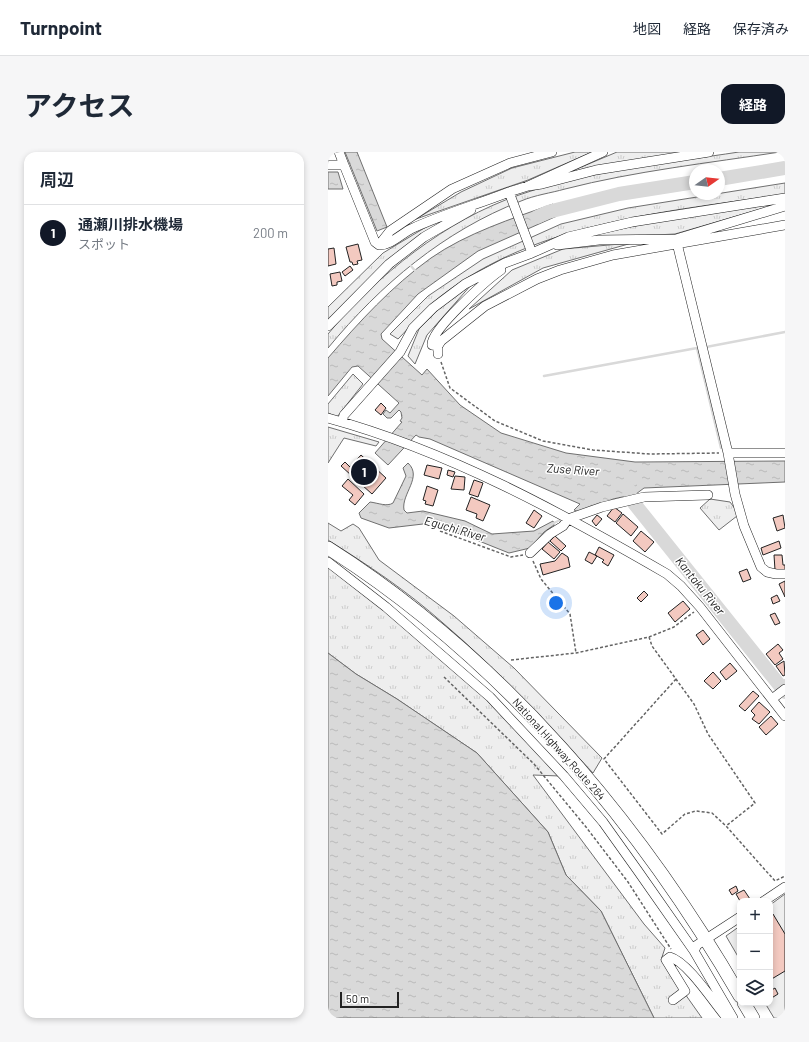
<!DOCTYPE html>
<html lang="ja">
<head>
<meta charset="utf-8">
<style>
  body { margin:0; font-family:Barlow,"Noto Sans JP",sans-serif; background:#f6f6f7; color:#1f2937 }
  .controls { position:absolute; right:12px; bottom:12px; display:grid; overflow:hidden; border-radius:8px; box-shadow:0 2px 6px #0003 }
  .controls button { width:36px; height:36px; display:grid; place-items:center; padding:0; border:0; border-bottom:1px solid #e0e1e3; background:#fff; color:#1f2937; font:20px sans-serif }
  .compass { position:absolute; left:361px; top:12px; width:36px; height:36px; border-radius:50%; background:#fff; box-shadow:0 2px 6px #0003; rotate:76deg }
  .scale { position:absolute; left:12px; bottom:10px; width:59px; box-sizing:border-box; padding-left:4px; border:2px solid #222; border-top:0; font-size:11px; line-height:14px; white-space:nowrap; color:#222; -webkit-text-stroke:3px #fff; paint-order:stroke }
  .you { position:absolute; left:228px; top:451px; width:14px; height:14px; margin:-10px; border:3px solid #fff; border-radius:50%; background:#1a73e8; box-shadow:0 0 0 6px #1a73e833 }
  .badge { display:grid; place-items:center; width:26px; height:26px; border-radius:50%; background:#111827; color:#fff; font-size:13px; font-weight:700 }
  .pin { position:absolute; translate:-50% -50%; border:2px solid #fff; box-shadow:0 1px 4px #0006 }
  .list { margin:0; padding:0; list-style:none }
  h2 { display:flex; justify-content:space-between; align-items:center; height:52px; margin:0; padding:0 16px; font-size:17px }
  h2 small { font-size:13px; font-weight:400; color:#747a83 }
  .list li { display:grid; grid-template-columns:26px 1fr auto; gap:12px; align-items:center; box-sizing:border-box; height:56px; padding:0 16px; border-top:1px solid #e0e1e3 }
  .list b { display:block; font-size:15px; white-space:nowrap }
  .list p { margin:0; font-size:13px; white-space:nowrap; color:#747a83 }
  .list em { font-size:13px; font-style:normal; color:#747a83 }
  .icon { flex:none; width:22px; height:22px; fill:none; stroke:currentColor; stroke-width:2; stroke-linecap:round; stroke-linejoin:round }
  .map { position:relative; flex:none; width:457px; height:866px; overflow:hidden; border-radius:12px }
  header { display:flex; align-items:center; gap:24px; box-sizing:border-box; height:56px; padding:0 20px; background:#fff; border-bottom:1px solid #e0e1e3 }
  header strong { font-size:19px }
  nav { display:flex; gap:22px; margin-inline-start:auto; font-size:14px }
  .intro { display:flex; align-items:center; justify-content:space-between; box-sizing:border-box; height:96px; padding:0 24px }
  h1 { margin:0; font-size:28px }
  .button { padding:10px 18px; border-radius:12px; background:#111827; color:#fff; font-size:14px; font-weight:700 }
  main { display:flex; gap:24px; padding:0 24px }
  aside { flex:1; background:#fff; border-radius:12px; box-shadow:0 2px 6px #0003 }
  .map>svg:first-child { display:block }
</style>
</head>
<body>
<header>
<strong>Turnpoint</strong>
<nav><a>地図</a><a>経路</a><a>保存済み</a></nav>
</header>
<div class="intro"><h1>アクセス</h1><a class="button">経路</a></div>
<main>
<aside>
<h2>周辺<small></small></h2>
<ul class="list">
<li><span class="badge">1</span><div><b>通瀬川排水機場</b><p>スポット</p></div><em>200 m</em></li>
</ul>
</aside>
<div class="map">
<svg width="457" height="866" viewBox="0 0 457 866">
  <defs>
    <pattern id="grass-tufts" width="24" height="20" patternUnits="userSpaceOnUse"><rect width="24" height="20" fill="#eee"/><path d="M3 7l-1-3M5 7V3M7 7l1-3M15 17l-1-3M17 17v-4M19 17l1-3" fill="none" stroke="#ccc"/></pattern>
    <pattern id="water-ripples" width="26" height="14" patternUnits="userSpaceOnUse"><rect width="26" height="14" fill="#d9d9d9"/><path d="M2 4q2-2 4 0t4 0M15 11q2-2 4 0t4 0" fill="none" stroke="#bababa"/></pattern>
  </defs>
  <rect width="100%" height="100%" fill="#fff"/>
  <path fill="url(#grass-tufts)" stroke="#6f6f6f" d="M247 0H264L200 28 88 67 133 40 184 16Z
    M289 0H361L225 27Z
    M411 0H452C381 11 307 19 237 37 223 41 207 43 193 49 116 79 53 132 0 196V182C49 123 118 68 191 43 260 19 339 11 411 0Z
    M457 31V42C340 60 210 69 113 144 97 156 84 173 70 187L62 182 100 144 155 107 233 72 300 56Z
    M457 50 347 82 248 87 316 72Z
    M123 66 0 169V155L55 101 103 72Z
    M304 91 215 116 141 157 184 118 235 97Z
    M144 132 99 183 87 212 80 204 91 177 111 157Z
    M25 222 35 232 9 265 0 261V252Z
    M0 275 51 290 48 294 16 286 0 311Z
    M382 347 402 350 408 358 409 364 391 378 372 356Z
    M0 371 13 379 25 372 31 376 51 408 126 464 186 516 274 606 265 621C216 569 169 517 115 471 79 439 40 413 0 388Z
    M0 414 57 457 160 547 232 624 205 623 316 772 337 796 333 808 374 866H326L273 759 238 723 220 680 149 601 69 547 28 522 0 501Z"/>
  <path fill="#eee" stroke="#6f6f6f" d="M457 742V866H446L437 851H442V753Z
    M412 774V808L398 784Z"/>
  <path fill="url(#water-ripples)" stroke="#6f6f6f" d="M17 0H29L59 75 49 79Z
    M0 20H10L15 37H0Z
    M225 52 229 64 150 99 90 142 53 182 54 187 94 223 99 217 132 253 173 281 238 301 307 310 457 309V330L316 336 308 342 285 347 255 362 246 358 252 352 102 287 91 285 88 283 60 313 47 301 74 270 72 269 74 266 73 260 71 258 63 266H59L55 262 58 258 62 261 71 251 30 214 24 215 0 244V206C31 170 64 134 103 106 139 81 183 67 225 52Z
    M80 311C95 325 73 342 76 358L79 361 95 359 137 369 164 382 206 379 225 369 226 373 216 380 202 396 181 401 136 383 95 372 61 376 33 366 31 361 42 350C50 351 59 355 65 351L78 324 75 316Z
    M0 501 28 522 69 547 149 601 220 680 238 723 273 759 326 866H0Z"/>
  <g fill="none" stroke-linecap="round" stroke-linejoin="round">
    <path stroke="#d9d9d9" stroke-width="2.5" d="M83 114 89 121
      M378 195 457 180
      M216 224 369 196 393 296
      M224 372 234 367
      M451 532 457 528"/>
    <path stroke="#d9d9d9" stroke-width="14" d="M391 27 457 16
      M209 65 220 60 291 42 367 30
      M300 336 305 350 457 540"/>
  </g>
  <path fill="#f3c9c0" stroke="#222" d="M30 92 34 108 29 109 30 112 25 113 24 110H22L18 95Z
    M6 96 8 112 0 114V97Z
    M22 114 25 118 17 124 14 120Z
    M12 120 14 129 9 130V133L4 134 2 122Z
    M53 251 58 256 53 263 47 258Z
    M33 303 58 326 44 342 13 314 17 310 22 315Z
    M99 313 114 316 111 327 96 323Z
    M120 318 127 320 125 325 119 323Z
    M127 324 137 325 136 338 123 337Z
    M20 327 36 342 27 353 21 348 25 343 14 334Z
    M146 328 155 331 150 345 141 342Z
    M99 334 110 338 105 354 97 352 98 349 95 348Z
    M143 345 162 353 155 369 148 366 149 362 138 358Z
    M286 355 294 361 287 370 279 364Z
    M206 358 214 364 206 376 198 371Z
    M295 362 310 375 303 384 288 371Z
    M269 363 274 367 268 374 264 369Z
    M455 363 457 376 449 379 445 366Z
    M313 379 326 390 317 400 305 389Z
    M227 384 238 394 233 399 222 389Z
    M451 389 453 396 435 403 433 396Z
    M220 390 232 400 226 407 214 397Z
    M271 395 286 403 280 414 274 410 276 408 267 403Z
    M261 400 269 404 264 412 257 408Z
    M234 401 240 405 242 415 215 423 212 412 227 409Z
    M446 403H454L455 413H457V418H447Z
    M419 417 423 427 415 430 411 420Z
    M457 429V445L451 432Z
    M316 439 320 443 313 450 309 446Z
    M449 443 452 449 445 452 443 446Z
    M355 449 362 457 347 470 340 461Z
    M447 461 452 471 447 473 442 463Z
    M375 478 382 487 375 493 368 483Z
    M450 492 455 498 451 501 455 507 447 513 438 502Z
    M456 509 457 523 455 524 448 514Z
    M402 511 409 519 398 528 392 520Z
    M385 520 393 529 385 537 376 529Z
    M425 539 431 544 417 559 411 554Z
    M431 550 442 560 431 572 424 567 427 563 423 559Z
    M443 564 450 572 438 583 431 575Z
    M408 734 410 739 404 743 401 738Z
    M416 738 422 747 412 749 408 742Z
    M445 762 457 782V819L442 828V764Z
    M447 836 450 842 442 847V839Z"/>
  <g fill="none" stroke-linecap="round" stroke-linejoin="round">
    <g stroke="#222" stroke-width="10">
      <path id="minor" d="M11 0 16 13
        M0 13H16L47 90 51 93C62 94 73 82 83 77 115 62 148 53 181 40L204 101 177 111 137 132 105 156 85 176 72 200 16 263 14 270
        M200 34 214 32 268 18 381 0
        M181 40 200 34 275 0
        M457 54 348 87 400 301 407 342 416 374 433 415 439 420 448 422H457
        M51 93 62 79 124 37 182 11 224 0
        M229 93 271 88 348 87
        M204 101 240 85 304 70 457 46
        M0 174 61 112 96 85 143 58
        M110 194 104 193C101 179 160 127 173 118
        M110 202V194L113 189 157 154 209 127 232 118 285 103 457 73
        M0 266C121 299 232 360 339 422L353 434 372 455 457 564
        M400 301H457
        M202 401 222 382 235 374 240 367 274 355 316 345 380 343
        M0 410 58 455 162 545 236 624 275 670 310 719 366 799 405 866
        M444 547 457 537
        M436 749 457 735
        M366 799 369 793 412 765
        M345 848 357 839 338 808 342 805C360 810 386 851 399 866"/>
    </g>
    <g stroke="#222" stroke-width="14">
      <path id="highway" d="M0 396C173 506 310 668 412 844
        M416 851 425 866"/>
    </g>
    <path stroke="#646464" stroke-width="1.5" stroke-dasharray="3 2" stroke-linecap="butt" d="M113 210 122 236 167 269 215 289 265 298 322 302 391 301
      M112 379 183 405 195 403
      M205 409 213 427 242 462 248 501
      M321 485 324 494 366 552 380 582 427 651 398 674
      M183 508 248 501 321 485 346 475 366 460
      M116 525 206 612 258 675 300 730 343 797
      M348 527 276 607 334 682 357 662 368 659 384 661 398 674 447 729 457 724"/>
    <use href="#minor" stroke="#fff" stroke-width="9"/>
    <use href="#highway" stroke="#fff" stroke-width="13"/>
  </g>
  <g text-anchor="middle" stroke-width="3" stroke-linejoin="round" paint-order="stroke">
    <g font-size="11" fill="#222" stroke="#fff">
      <text transform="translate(231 597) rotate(48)" y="4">National Highway Route 264</text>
    </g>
    <g font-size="12" font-style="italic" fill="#222" stroke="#fff">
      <text transform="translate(245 318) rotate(4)" y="4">Zuse River</text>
      <text transform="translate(127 377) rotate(16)" y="4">Eguchi River</text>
      <text transform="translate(372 434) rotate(51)" y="4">Kantaku River</text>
    </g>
  </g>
</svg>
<div class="controls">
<button>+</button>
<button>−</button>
<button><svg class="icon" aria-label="layers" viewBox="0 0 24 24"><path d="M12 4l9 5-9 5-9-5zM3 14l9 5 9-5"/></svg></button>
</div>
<svg class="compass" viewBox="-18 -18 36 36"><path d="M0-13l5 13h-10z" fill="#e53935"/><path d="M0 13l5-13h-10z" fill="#747a83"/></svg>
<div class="scale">50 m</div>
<div class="you"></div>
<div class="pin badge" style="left:36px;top:320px">1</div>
</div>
</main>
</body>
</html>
